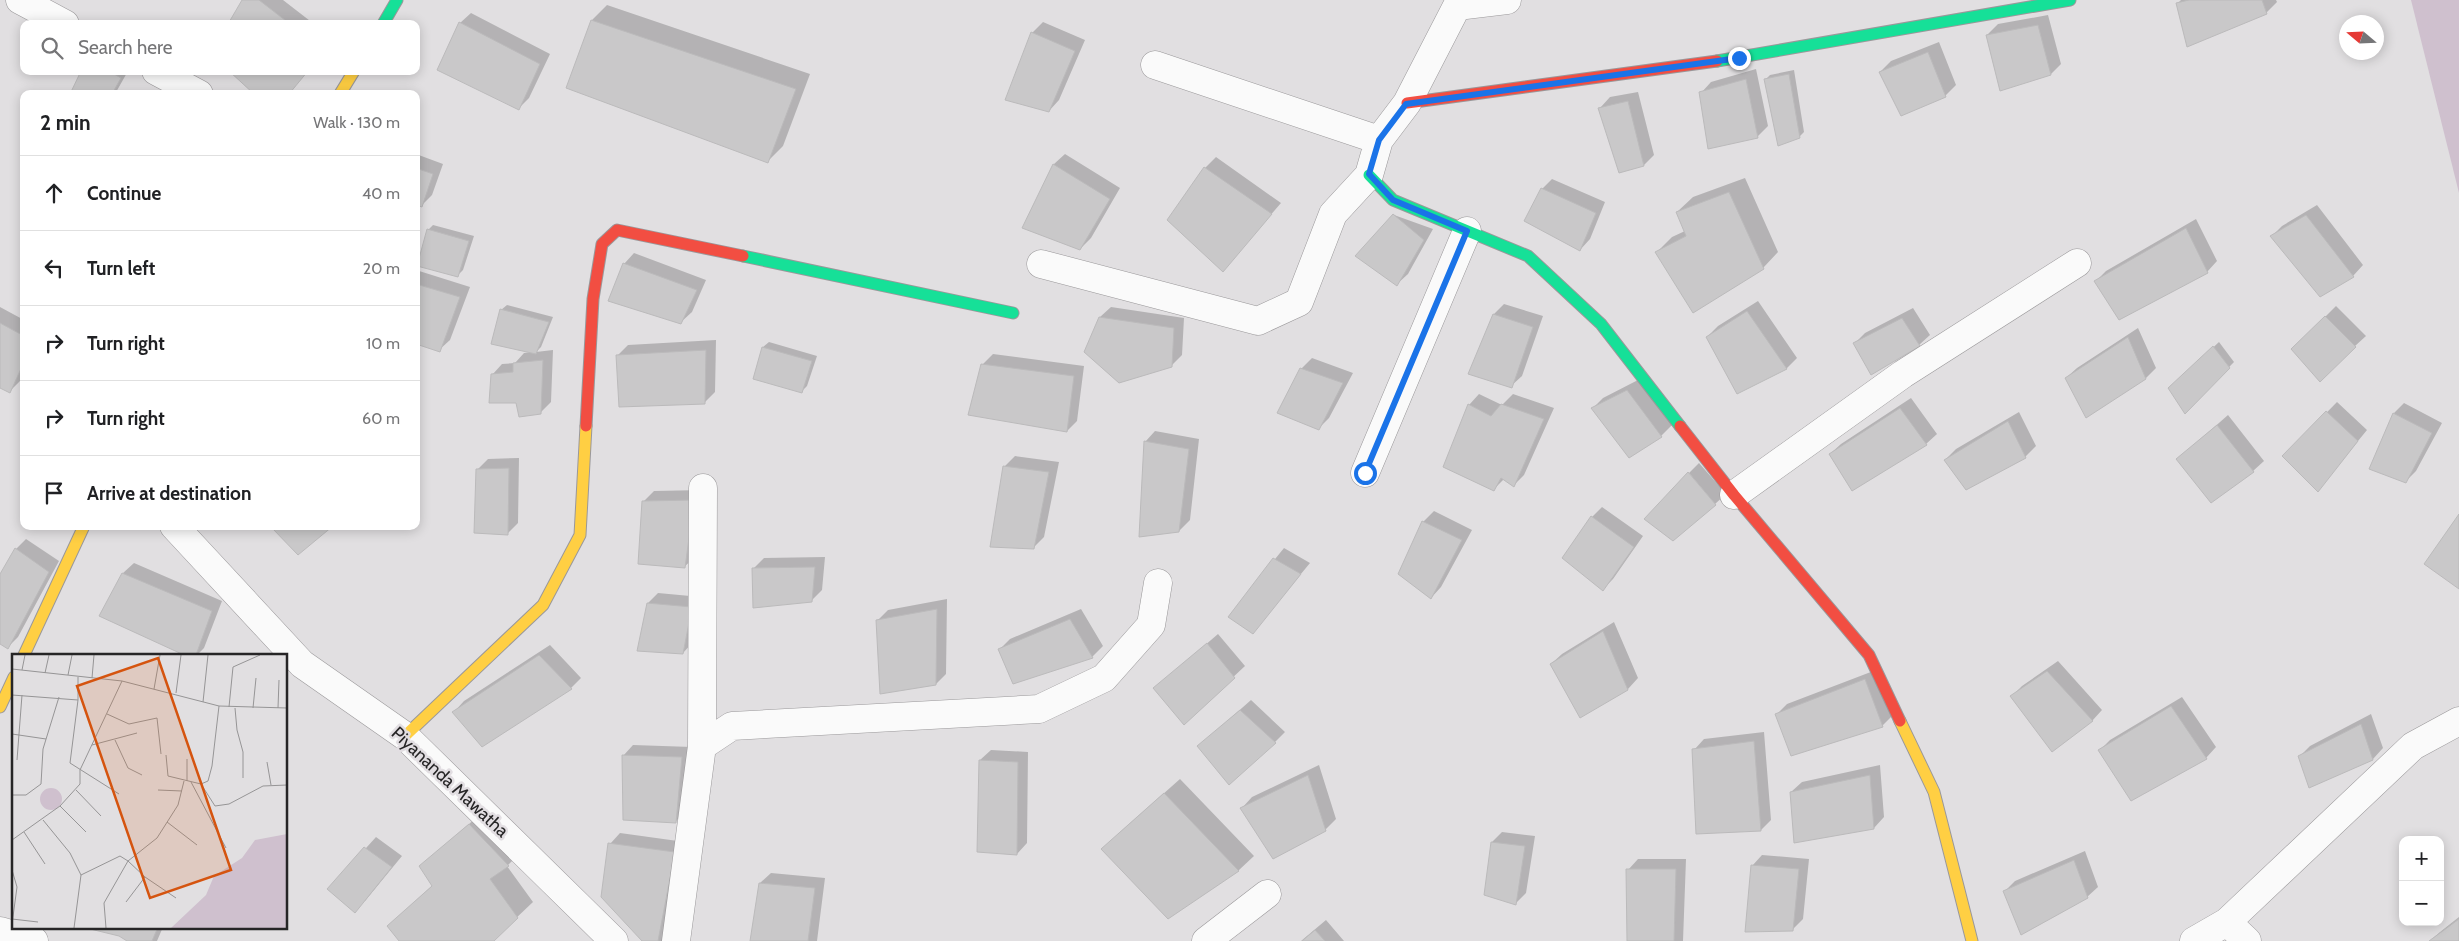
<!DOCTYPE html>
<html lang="en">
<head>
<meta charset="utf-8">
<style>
  body { margin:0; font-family:Cabin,sans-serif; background:#f6f6f6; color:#202124 }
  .controls { position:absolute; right:15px; bottom:15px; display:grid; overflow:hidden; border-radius:10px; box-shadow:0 2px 12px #0003 }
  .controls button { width:45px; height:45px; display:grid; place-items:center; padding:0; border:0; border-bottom:1px solid #e0e0e0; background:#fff; color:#202124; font:25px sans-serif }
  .compass { position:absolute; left:2339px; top:15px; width:45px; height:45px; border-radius:50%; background:#fff; box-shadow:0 2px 12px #0003; rotate:289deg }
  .stop { position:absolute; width:15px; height:15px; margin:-11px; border:4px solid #1a73e8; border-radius:50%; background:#fff }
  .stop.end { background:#1a73e8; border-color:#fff; box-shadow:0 1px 5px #0008 }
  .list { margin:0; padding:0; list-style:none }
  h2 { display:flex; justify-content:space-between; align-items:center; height:65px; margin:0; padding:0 20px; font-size:21px }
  h2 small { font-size:16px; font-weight:400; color:#757577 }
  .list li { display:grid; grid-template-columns:32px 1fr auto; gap:15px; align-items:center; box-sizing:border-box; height:75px; padding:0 20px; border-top:1px solid #e0e0e0 }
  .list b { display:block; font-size:19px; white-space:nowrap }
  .list em { font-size:16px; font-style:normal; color:#757577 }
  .icon { flex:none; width:28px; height:28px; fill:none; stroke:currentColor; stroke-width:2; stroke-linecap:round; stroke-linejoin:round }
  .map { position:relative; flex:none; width:2459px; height:941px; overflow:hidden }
  .search { position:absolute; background:#fff; box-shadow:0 2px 12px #0003; left:20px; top:20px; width:400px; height:55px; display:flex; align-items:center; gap:12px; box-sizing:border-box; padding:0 18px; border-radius:10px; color:#757577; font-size:19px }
  .panel { position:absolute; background:#fff; box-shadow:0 2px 12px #0003; left:20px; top:90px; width:400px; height:440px; border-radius:10px }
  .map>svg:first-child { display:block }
</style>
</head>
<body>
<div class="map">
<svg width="2459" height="941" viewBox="0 0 2459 941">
  <rect width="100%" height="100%" fill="#e1dfe1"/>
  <path fill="#cfc0ce" d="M2411 0H2459V193Z"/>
  <path fill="#0003" d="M243 0H283L314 24H230Z
    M2181 0H2276L2277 2 2266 13 2177 4Z
    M607 5 810 74 783 146 768 161 592 20Z
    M471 13 550 54 529 98 519 108 460 23Z
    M2048 15 2061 64 2051 74 1987 35 1998 24Z
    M1043 22 1085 40 1059 100 1049 111 1032 33Z
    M1939 42 1956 85 1945 96 1880 72 1891 61Z
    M1756 69 1768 126 1757 137 1701 93 1711 82Z
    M1794 70 1804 132 1799 137 1765 80 1770 75Z
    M82 71H128L115 94H71Z
    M1638 92 1654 155 1644 165 1600 108 1610 97Z
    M416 154 443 164 432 195 422 205 416 203Z
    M1065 154 1120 188 1091 238 1080 249 1024 228 1054 164Z
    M1216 157 1281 203 1223 270 1168 220 1205 168Z
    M1745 178 1778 252 1763 268 1656 253 1672 237 1685 231 1677 212 1693 197Z
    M1552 179 1605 202 1590 239 1580 250 1542 189Z
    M2317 205 2363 265 2353 276 2272 236 2282 226Z
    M1394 215 1433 229 1408 274 1397 284Z
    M2196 219 2217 261 2207 272 2096 281 2106 271Z
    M433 225 474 236 463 270 457 276 428 230Z
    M634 253 706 280 692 312 681 322 624 264Z
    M416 270 470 287 450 340 439 350 416 343Z
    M1758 301 1797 358 1787 368 1738 392 1707 337 1718 326Z
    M1504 304 1543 316 1522 376 1511 386 1470 373 1494 314Z
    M507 305 553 317 541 347 536 352 553 350 551 402 540 413 517 401 492 375 502 364 515 363 524 353 533 352 501 310Z
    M2336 306 2366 336 2355 346 2293 349Z
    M0 307 24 320V372L20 381 9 392 0 387Z
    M1111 307 1184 318 1182 355 1172 365 1100 317Z
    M1913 308 1930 335 1919 345 1855 343 1865 333Z
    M2138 328 2156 368 2146 378H2066L2077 368Z
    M716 340 715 392 705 402 618 355 628 345Z
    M769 342 817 356 807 386 802 391 754 378 763 347Z
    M2219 342 2234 362 2185 412 2170 388Z
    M993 354 1084 366 1077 421 1067 431 982 365Z
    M1312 358 1353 373 1329 418 1319 428 1301 369Z
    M1638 380 1672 425 1661 436 1630 456 1593 408 1603 398Z
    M1479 394 1502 405 1513 394 1554 408 1524 475 1514 485 1504 479 1493 490 1469 405Z
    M1911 398 1937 434 1926 444 1830 454 1841 444Z
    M2337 402 2367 430 2318 490 2284 456Z
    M2404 403 2442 423 2416 471 2406 481 2394 413Z
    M2019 412 2036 446 2025 457 1966 489 1945 460 1956 449Z
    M2228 415 2264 461 2253 471 2178 459Z
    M1155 431 1199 439 1190 520 1179 531 1145 442Z
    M1015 456 1059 462 1044 537 1034 547 1004 467Z
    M519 458 518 523 507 534 477 470 488 459Z
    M1699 463 1726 494 1715 504 1689 473Z
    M704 490 695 557 684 567 643 502 654 491Z
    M1602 507 1643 536 1613 579 1603 589 1592 517Z
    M1434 511 1472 530 1441 587 1431 598 1423 522Z
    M26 539 59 561 18 637 8 647 0 642V577L16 549Z
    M1284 548 1310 563 1253 632 1229 616Z
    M825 557 822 590 811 601 754 568 764 558Z
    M134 563 222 601 204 648 197 655H187L101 616 123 573Z
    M658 593 701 597 693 642 683 653 648 603Z
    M947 599 946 674 936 684 877 621 888 610Z
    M1081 609 1103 646 1092 657 1014 683 1000 649 1010 639Z
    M1614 622 1638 678 1628 689 1580 716 1551 664 1562 654Z
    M1218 634 1245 666 1184 723 1155 688Z
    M550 645 581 678 571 688 482 745 454 712 464 701Z
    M2058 661 2102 710 2092 721 2011 697 2022 686Z
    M1876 670 1893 715 1882 726 1776 715 1787 704Z
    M2182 697 2216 747 2206 758 2100 750 2110 740Z
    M1251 700 1285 732 1275 742 1199 746Z
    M2371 714 2383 748 2373 759 2310 787 2299 757 2310 746Z
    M1764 732 1771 820 1761 830 1694 750 1704 739Z
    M633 745 692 747 686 811 676 821 623 756Z
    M991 750 1028 752 1027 843 1017 854 980 760Z
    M1319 765 1336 819 1325 830 1242 808 1252 797Z
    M1880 765 1884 817 1874 828 1791 792 1802 782Z
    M1180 779 1254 856 1239 870 1168 917 1118 834Z
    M485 810 523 850 507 866 533 902 492 941H401L388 926 433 885 421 866Z
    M1502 832 1535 836 1526 893 1516 903 1492 842Z
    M620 833 685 842 666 941H644L610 844Z
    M376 837 402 856 365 901 329 889Z
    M2085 851 2098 887 2087 897 2005 891 2015 881Z
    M1762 855 1809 859 1803 919 1792 930 1752 866Z
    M1638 859H1686L1683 941H1628V870Z
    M771 873 825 878 817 941H752L760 883Z
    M2459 917V941H2430L2440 932Z
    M1326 920 1344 941H1301Z
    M87 927H163L157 941H129L119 935Z"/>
  <path fill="#c9c8c9" stroke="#bbbabb" d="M242 0H259L290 24H228Z
    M2189 0H2262L2267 14 2187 47 2176 3Z
    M591 20 796 89 768 163 566 88Z
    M459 22 540 64 519 110 437 70Z
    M2038 25 2051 75 2000 91 1986 35Z
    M1031 32 1075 51 1049 112 1005 100Z
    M1928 52 1946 97 1901 116 1879 72Z
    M81 71H109L121 78 112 94H70Z
    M229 71H308L289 94H254Z
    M1789 74 1800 138 1778 146 1764 79Z
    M1746 79 1758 138 1708 149 1699 92Z
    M1628 101 1644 166 1619 173 1598 108Z
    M1053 164 1110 199 1080 250 1022 228Z
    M1204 167 1272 214 1223 272 1167 220Z
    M416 168 433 174 422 207 416 205Z
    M1541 188 1596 213 1580 251 1524 221Z
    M1729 192 1764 269 1693 313 1655 252 1686 236 1676 212Z
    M1393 214 1424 240 1397 286 1355 256Z
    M2306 215 2354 277 2320 297 2270 236Z
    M2186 228 2208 273 2119 320 2094 281Z
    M427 229 469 241 458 277 417 266Z
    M623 263 697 290 681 324 608 301Z
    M416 284 460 297 440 352 416 344Z
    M500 309 549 322 536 354 491 344Z
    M1747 311 1787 369 1737 394 1706 337Z
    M1493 314 1533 327 1512 388 1468 374Z
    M2325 316 2356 347 2320 382 2291 349Z
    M1099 317 1174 328 1172 367 1119 383 1084 352Z
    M1902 318 1920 346 1871 375 1853 343Z
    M0 323 24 336V362L10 393 0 388Z
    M2128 337 2146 379 2086 418 2065 378Z
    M2213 346 2230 368 2185 414 2168 388Z
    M762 347 812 361 802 393 753 379Z
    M706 350 705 404 619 407 616 355Z
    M543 360 541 414 519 417 516 403H489L491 374 513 372V363Z
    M981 364 1074 376 1067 432 968 415Z
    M1300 368 1343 383 1319 430 1277 413Z
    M1627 390 1662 437 1629 458 1591 408Z
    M1468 404 1491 416 1501 404 1544 419 1514 487 1501 478 1494 491 1443 467Z
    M1900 408 1927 445 1852 491 1829 454Z
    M2326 411 2358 441 2318 492 2282 456Z
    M2393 413 2432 433 2406 483 2369 469Z
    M2008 421 2026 458 1966 490 1944 460Z
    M2217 425 2254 472 2211 503 2176 459Z
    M1144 441 1189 449 1179 532 1139 537Z
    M1003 466 1049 472 1034 549 990 547Z
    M509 468 508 535 474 533 476 469Z
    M1688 472 1716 505 1673 541 1644 519Z
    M694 500 685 568 638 564 642 501Z
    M2459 514V589L2424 564Z
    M1591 516 1634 547 1603 591 1562 558Z
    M1422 521 1462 540 1431 599 1398 574Z
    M274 526H333L298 555 272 528Z
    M15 548 49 572 8 649 0 644V574Z
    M1273 558 1301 574 1253 634 1228 617Z
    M815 567 812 602 753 608 752 568Z
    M122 573 212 611 196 655H184L99 616Z
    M647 603 692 607 683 654 637 651Z
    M937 609 936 685 880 694 876 620Z
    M1070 619 1093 658 1013 684 998 649Z
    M1603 631 1628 690 1580 718 1550 664Z
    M1207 643 1235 678 1184 725 1153 688Z
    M539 655 572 689 482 747 452 712Z
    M2047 671 2093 721 2052 752 2010 696Z
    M1865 679 1883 727 1791 756 1775 714Z
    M2171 706 2207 759 2131 801 2098 750Z
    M1240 710 1276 743 1229 785 1197 746Z
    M2361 724 2373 760 2309 788 2298 756Z
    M1754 741 1761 831 1696 834 1692 749Z
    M622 755 682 757 676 823 623 820Z
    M979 760 1018 762 1017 855 977 852Z
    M1308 775 1326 831 1273 859 1240 808Z
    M1870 775 1874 829 1794 843 1790 792Z
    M1164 793 1239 871 1168 919 1101 849Z
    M469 824 509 866 490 879 518 918 494 941H399L387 926 432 886 419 866Z
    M1491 842 1525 846 1516 905 1484 895Z
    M608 843 675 852 658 941H642L601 897Z
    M364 847 392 867 355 913 327 889Z
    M2074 860 2088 898 2021 935 2003 891Z
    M1751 865 1799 869 1793 931 1745 932Z
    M1626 869H1676L1674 941H1627Z
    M759 883 815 888 808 941H750Z
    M2459 919V941H2429Z
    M82 927H158L152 941H127L119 936Z
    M1315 930 1325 941H1302Z"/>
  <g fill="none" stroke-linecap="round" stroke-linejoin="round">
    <g stroke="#9a989a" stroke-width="29">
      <path id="street" d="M20 0 65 24
        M1155 65 1379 140
        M156 71 199 94
        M1041 264 1258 321 1299 302 1333 214 1369 175 1379 140 1407 103 1457 6 1507 0
        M1365 473 1467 231
        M1734 495 1903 374 2077 263
        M174 526 302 664 405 736 614 941
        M702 746 732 726 1039 709 1104 678 1151 625 1158 583
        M2227 922 2247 941
        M0 931 34 941
        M676 941 702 746 703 488
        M1206 941 1267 894
        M2194 941 2227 922 2413 746 2459 721"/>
    </g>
    <g stroke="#9a989a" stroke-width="13">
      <path id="fast" d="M383 24 397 0
        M1717 61 2070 0
        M1369 175 1393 200 1528 256 1601 324 1680 426
        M743 256 1013 313"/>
    </g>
    <g stroke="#9a989a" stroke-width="13">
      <path id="slow" d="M340 94 354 71
        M24 655 84 526
        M0 707 14 677
        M1900 721 1934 792 1972 941
        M405 736 543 605 580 535 586 426"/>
    </g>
    <g stroke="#9a989a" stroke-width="13">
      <path id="jam" d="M1407 103 1717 61
        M586 426 593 299 602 244 617 230 743 256
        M1680 426 1734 495 1869 655 1900 721"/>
    </g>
    <use href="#street" stroke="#fafafa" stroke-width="28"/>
    <use href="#fast" stroke="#16e098" stroke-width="11"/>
    <use href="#slow" stroke="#ffcf43" stroke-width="11"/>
    <use href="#jam" stroke="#f24e42" stroke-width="11"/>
  </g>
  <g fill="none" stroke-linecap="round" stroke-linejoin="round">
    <path stroke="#1a73e8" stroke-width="6" d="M1365 473 1467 231 1393 200 1369 174 1379 140 1406 104 1739 58"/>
  </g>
  <g text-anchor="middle" stroke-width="5" stroke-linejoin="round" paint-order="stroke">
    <g font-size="18" fill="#262526" stroke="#e2dee2">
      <text transform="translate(450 782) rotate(43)" y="6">Piyananda Mawatha</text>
    </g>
  </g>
  <g transform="translate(12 654)">
    <rect width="275" height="275" fill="#e1dfe1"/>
    <path d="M28 145a11 11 0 1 1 22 0a11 11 0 1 1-22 0ZM275 180V274H159L194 241 202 222 230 204 243 186Z" fill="#cfc0ce"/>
    <path fill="none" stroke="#969596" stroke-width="1" d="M0 15 110 27 207 52 275 54M10 16 13 1M33 19 37 1M56 21 60 1M66 23V46L58 109 107 140M80 24 82 1M142 35 148 1M164 39 169 1M0 41 66 46M191 48 196 1M217 53 221 13 248 1M223 54 225 76 231 98V124M241 54 244 24M266 54 267 26M95 60 117 70 145 64 149 100M0 80 34 85M103 86 116 114 130 121M80 91 125 79M154 101 156 122 189 130 203 152 217 150 251 132 275 131M175 105V127M5 106 10 41M255 108 259 131M179 128 214 194M189 130 196 127 200 112 207 52M64 136 89 162M146 136 170 137M0 141H14L29 130 31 95 47 43M48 152 74 178M31 166 58 199 69 221M155 168 185 191M12 178 33 210M0 186 48 152 68 130V116L110 27M0 216 5 233 0 270M164 244 133 223 116 207 145 184 166 151 172 127M114 248 133 223M0 265 26 268M62 274 69 221 108 202 116 207 92 249 94 274"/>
    <path fill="#d5540f" fill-opacity="0.15" stroke="#d5540f" stroke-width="2.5" d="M146 4 219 216 138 244 65 32Z"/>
    <rect width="275" height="275" fill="none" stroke="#262526" stroke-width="2.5"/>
  </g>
</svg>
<div class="controls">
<button>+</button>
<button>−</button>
</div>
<svg class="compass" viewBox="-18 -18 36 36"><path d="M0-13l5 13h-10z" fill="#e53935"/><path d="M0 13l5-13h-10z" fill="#757577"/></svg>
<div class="stop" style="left:1365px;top:473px"></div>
<div class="stop end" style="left:1739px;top:58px"></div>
<div class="search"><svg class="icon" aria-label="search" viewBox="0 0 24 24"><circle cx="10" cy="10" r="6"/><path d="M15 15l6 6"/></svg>Search here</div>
<section class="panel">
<h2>2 min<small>Walk · 130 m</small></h2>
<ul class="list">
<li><svg class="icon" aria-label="ahead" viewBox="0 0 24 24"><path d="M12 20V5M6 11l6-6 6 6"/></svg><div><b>Continue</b></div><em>40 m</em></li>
<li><svg class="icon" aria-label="left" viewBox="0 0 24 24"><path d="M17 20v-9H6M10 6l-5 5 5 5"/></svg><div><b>Turn left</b></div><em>20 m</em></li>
<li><svg class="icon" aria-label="right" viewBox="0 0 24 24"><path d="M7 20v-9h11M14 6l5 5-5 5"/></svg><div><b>Turn right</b></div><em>10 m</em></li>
<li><svg class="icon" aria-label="right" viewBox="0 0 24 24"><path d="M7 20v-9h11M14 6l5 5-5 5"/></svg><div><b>Turn right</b></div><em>60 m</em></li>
<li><svg class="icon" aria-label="arrive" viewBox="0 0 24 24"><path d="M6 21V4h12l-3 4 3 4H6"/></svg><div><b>Arrive at destination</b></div></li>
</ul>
</section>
</div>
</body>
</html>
